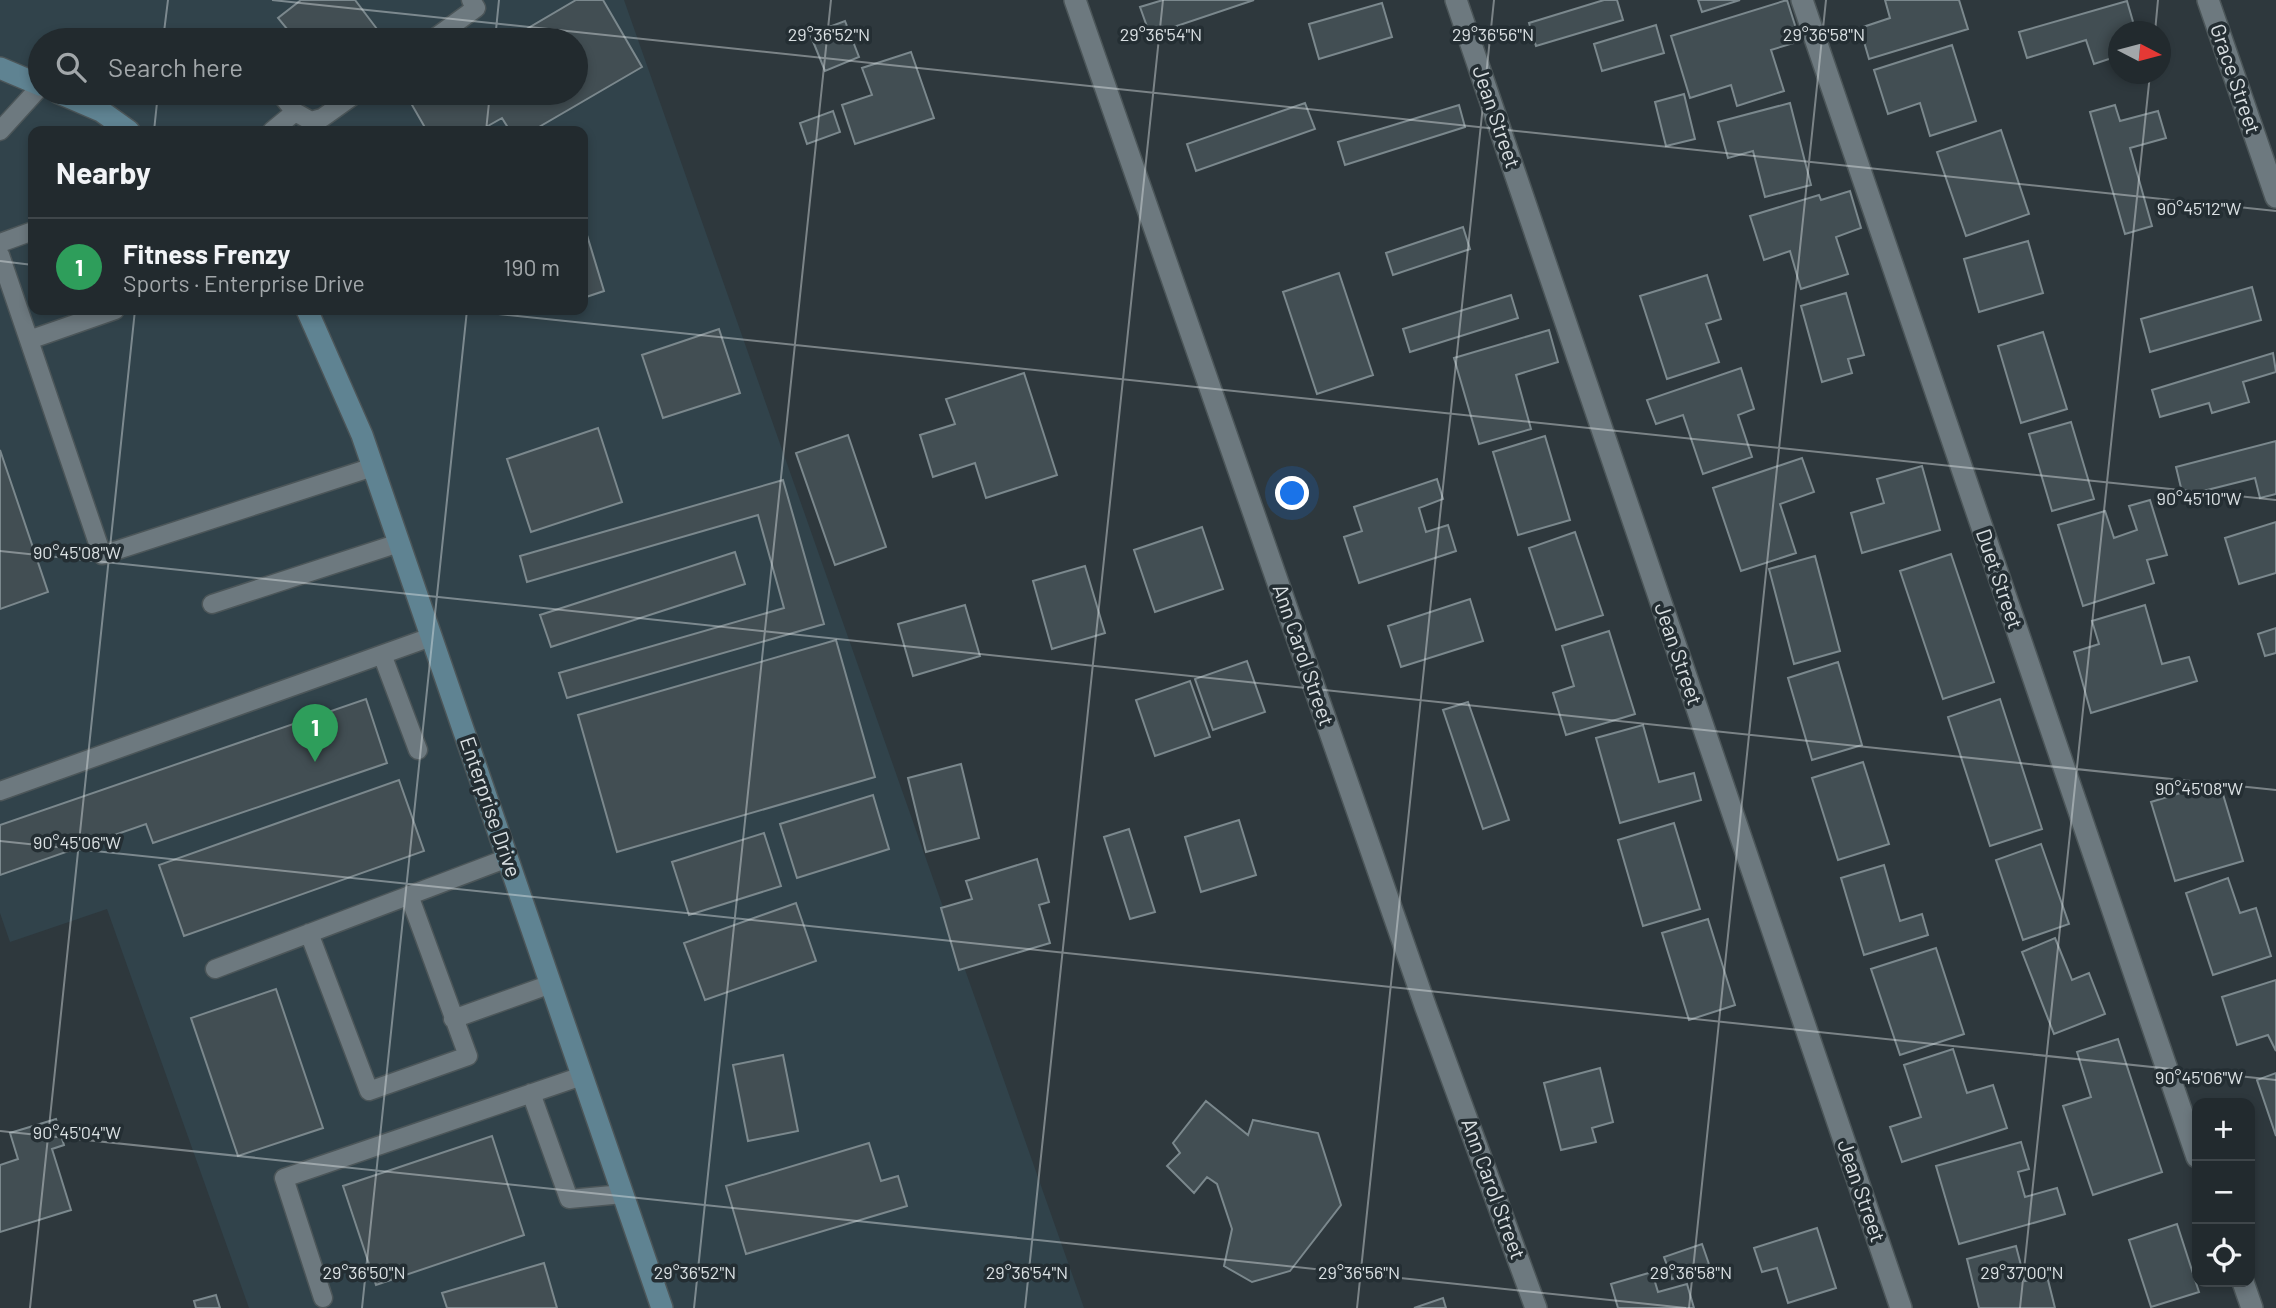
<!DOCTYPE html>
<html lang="en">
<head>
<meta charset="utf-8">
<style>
  body { margin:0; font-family:Barlow,sans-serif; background:#2e363a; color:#f1f3f6 }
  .controls { position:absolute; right:21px; bottom:21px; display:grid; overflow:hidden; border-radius:14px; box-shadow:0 4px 10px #0003 }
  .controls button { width:63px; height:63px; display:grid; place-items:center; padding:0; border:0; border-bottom:2px solid #3f464a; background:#222a2e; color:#f1f3f6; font:35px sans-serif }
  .compass { position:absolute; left:2108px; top:21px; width:63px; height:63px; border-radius:50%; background:#222a2e; box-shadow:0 4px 10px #0003; rotate:96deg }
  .you { position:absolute; left:1293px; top:494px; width:24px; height:24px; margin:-18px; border:5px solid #fff; border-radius:50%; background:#1a73e8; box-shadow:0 0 0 10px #1a73e833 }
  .badge { display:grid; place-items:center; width:46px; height:46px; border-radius:50%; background:#bca0f2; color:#fff; font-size:23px; font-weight:700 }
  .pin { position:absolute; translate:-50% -58px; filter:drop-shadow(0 2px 4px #0008) }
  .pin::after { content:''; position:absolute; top:37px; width:24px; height:21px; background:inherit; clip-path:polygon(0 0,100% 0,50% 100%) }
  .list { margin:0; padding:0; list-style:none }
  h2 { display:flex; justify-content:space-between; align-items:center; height:91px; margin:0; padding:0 28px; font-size:30px }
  h2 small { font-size:23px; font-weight:400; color:#a2a7aa }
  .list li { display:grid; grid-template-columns:46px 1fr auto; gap:21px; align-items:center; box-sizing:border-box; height:98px; padding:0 28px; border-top:2px solid #3f464a }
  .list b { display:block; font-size:26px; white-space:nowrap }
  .list p { margin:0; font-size:23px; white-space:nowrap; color:#a2a7aa }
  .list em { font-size:23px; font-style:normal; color:#a2a7aa }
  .icon { flex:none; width:38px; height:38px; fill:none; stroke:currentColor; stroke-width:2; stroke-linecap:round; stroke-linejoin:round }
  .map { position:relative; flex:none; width:2276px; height:1308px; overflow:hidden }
  .search { position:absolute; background:#222a2e; box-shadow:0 4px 10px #0003; left:28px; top:28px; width:560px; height:77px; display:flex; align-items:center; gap:18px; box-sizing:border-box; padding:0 24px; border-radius:38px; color:#a2a7aa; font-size:26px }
  .panel { position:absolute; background:#222a2e; box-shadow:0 4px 10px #0003; left:28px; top:126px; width:560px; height:189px; border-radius:14px }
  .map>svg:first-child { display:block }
</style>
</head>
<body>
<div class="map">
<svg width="2276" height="1308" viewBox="0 0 2276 1308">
  <rect width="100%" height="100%" fill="#2e383d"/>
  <path fill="#31434b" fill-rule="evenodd" d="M0 0H624L1084 1308H249L107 909 10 942 0 913ZM40 40H576V93H40ZM33 131H583V310H33Z"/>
  <path fill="#424e53" stroke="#7b888d" stroke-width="2" d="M301 0H355L377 29 364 40H296L278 18Z
    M576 0H603L642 67 532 131H510L502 118 479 131H427L408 98 418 93H576V40H508Z
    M1163 0H1254L1150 35 1140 7Z
    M1604 0H1617L1623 20 1536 46 1529 23Z
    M1698 0H1740L1702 12Z
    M1787 0 1800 41 1771 50 1784 91 1737 106 1731 85 1690 98 1671 36Z
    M1885 0H1959L1968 29 1869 59 1860 28 1890 18Z
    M2127 1 2136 32H2118V56L2094 64 2086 40 2027 58 2019 32Z
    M1382 3 1392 37 1319 59 1309 24Z
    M845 21 859 57 825 71 810 34Z
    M1656 25 1664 53 1602 71 1594 44Z
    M1952 45 1976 121 1930 136 1920 103 1888 114 1874 70Z
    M911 52 934 118 855 144 842 105 872 95 862 68Z
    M1684 94 1695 139 1666 146 1655 102Z
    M1305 103 1315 129 1196 171 1187 144Z
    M1790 103 1811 185 1765 197 1753 151 1728 158 1718 122Z
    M1459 105 1465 127 1345 165 1338 142Z
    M2115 105 2120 121 2158 111 2166 138 2130 148 2152 226 2125 234 2090 112Z
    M833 111 840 132 807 144 800 123Z
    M2001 130 2029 214 1966 236 1937 152Z
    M1850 191 1861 228 1836 237 1848 274 1801 289 1790 251 1764 260 1750 216 1819 195 1821 200Z
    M583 222 604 291 583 298Z
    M1463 227 1470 249 1393 275 1386 253Z
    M2028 241 2043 293 1979 312 1964 259Z
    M1339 273 1373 375 1317 394 1283 292Z
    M1707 275 1721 319 1706 324 1719 362 1667 379 1640 296Z
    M2252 287 2261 320 2150 352 2141 319Z
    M1846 293 1864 355 1848 359 1852 373 1822 382 1801 306Z
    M1511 295 1518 318 1410 352 1403 329Z
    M719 329 740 393 663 418 642 355Z
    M1549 330 1558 362 1516 375 1531 429 1479 444 1454 358Z
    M2043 332 2067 409 2021 423 1998 346Z
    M2273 353 2276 372 2243 382 2249 402 2212 413 2209 403 2160 417 2152 390Z
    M1741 368 1754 409 1738 415 1752 457 1703 474 1683 415 1656 424 1647 400Z
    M1024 373 1057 475 986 498 975 463 933 477 920 435 955 424 946 399Z
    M2071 422 2094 499 2052 511 2029 434Z
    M598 428 622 502 531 532 507 459Z
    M848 435 886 547 835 565 796 453Z
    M1545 436 1570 520 1518 535 1493 452Z
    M2276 441V494L2260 498 2255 478 2183 496 2176 467Z
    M0 450 48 592 0 609Z
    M1802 458 1814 492 1780 504 1796 553 1741 571 1713 488Z
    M1922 466 1940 530 1862 553 1851 513 1884 503 1877 479Z
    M1437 479 1443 499 1419 508 1426 532 1448 525 1456 551 1359 583 1344 537 1362 531 1354 507Z
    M783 480 824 624 567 698 559 673 784 608 758 515 527 582 520 556Z
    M2150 500 2167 555 2147 560 2154 583 2083 606 2058 525 2105 511 2114 538 2137 530 2129 506Z
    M2276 522V573L2239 584 2225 538Z
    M1202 527 1223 589 1155 612 1134 550Z
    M1575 532 1603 615 1556 630 1529 548Z
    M735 552 745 584 551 647 540 615Z
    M1951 554 1994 682 1943 699 1900 571Z
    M1815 556 1840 651 1794 664 1769 569Z
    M1085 566 1105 633 1052 649 1033 581Z
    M1470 599 1483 641 1401 667 1388 626Z
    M965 605 980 656 913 676 898 624Z
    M2145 605 2162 664 2189 657 2197 681 2091 713 2074 652 2099 644 2092 621Z
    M2276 628V653L2265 656 2258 634Z
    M1609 631 1635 714 1566 735 1553 693 1574 686 1562 646Z
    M836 640 875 777 617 852 578 715Z
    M1247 661 1265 712 1213 730 1195 679Z
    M1838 662 1862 745 1812 760 1788 678Z
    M1190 681 1210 737 1155 756 1136 700Z
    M366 699 387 763 153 843 146 824 0 875V825Z
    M2000 699 2042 829 1990 846 1948 717Z
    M1468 702 1509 820 1483 829 1443 710Z
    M1643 725 1659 782 1694 773 1701 800 1620 823 1596 738Z
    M1863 762 1889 844 1838 860 1812 778Z
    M961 764 979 838 926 852 908 778Z
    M399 780 424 851 184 936 159 865Z
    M2219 781 2243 861 2175 881 2151 802Z
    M873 795 889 849 797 878 780 824Z
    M1239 820 1256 875 1201 892 1185 837Z
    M1674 823 1700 909 1643 926 1618 840Z
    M1129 829 1155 912 1130 919 1104 837Z
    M764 833 781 886 689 915 672 862Z
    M2041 844 2069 924 2023 940 1996 860Z
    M1037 859 1049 902 1039 905 1050 943 959 970 941 908 972 899 966 881Z
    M1884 865 1900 921 1922 914 1928 935 1864 955 1841 878Z
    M2228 878 2240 913 2256 908 2271 956 2213 975 2186 893Z
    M796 903 816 961 705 1000 684 943Z
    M1708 919 1735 1005 1689 1020 1662 933Z
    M2055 938 2072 980 2089 973 2105 1014 2054 1034 2022 952Z
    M1936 948 1964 1034 1900 1055 1871 969Z
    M2276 980V1051L2268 1035 2237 1045 2222 997Z
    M276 989 323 1128 238 1156 191 1018Z
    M2118 1039 2162 1172 2093 1195 2063 1106 2091 1097 2077 1052Z
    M1953 1049 1967 1093 1993 1085 2007 1128 1902 1162 1890 1127 1921 1117 1904 1065Z
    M783 1055 798 1131 748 1141 733 1065Z
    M1600 1068 1613 1122 1592 1128 1596 1142 1561 1150 1544 1083Z
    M2276 1073V1136L2257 1080Z
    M1206 1101 1248 1135 1253 1120 1318 1133 1341 1205 1290 1271 1252 1282 1224 1266 1232 1229 1217 1184 1207 1177 1194 1193 1167 1166 1180 1153 1173 1143Z
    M56 1119 64 1145 52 1149 71 1210 0 1232V1165L18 1159 10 1133Z
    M492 1136 524 1235 376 1285 343 1186Z
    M2021 1142 2029 1169 2018 1172 2025 1197 2057 1188 2065 1214 1959 1244 1936 1166Z
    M869 1143 881 1181 898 1176 907 1206 746 1254 726 1186Z
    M2177 1224 2199 1292 2151 1307 2129 1240Z
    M1817 1228 1836 1288 1788 1303 1777 1268 1762 1272 1754 1248Z
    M1702 1244 1710 1267 1672 1279 1664 1257Z
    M2016 1246 2025 1281 2047 1276 2055 1308H1979L1967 1259Z
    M544 1263 557 1308H447L442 1293Z
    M1652 1272 1658 1292 1687 1284 1694 1308H1618L1611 1284Z
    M216 1295 220 1308H196L194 1301Z
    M1443 1298 1446 1308H1414Z"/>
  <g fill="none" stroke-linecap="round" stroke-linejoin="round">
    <g stroke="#4c5659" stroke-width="21">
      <path id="lane" d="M432 40 476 8 471 0
        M295 112 311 121 322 118 357 93
        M0 131 40 87
        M272 131 295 112 280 93
        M0 243 33 231
        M0 255 102 555 373 467
        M29 340 115 310
        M212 604 399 543
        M383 657 418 750
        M0 791 431 637
        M309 933 369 1091 468 1056 409 895
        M215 969 508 858
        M453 1019 551 984
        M531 1093 569 1199 623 1194
        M323 1298 284 1178 582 1076"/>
    </g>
    <g stroke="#4c5659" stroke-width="24">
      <path id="street" d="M1075 0 1426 1008 1536 1308
        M1456 0 1901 1308
        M1802 0 2197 1157
        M2208 0 2276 197
        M2243 1282 2252 1308"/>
    </g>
    <g stroke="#4c5659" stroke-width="24">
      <path id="secondary" d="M0 68 40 85
        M59 93 101 111 129 131
        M307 310 362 435 662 1308"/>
    </g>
    <use href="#lane" stroke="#6d797f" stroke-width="18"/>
    <use href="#street" stroke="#6d797f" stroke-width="21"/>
    <use href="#secondary" stroke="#5f8392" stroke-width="21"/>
  </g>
  <path fill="none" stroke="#dae0e3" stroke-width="2" stroke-opacity="0.45" d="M272 0 2276 211M2155 32 2158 0M163 40 168 0M495 40 499 0M154 131 158 93M486 131 490 93M0 261 33 265M461 310 2276 500M0 551 2276 790M0 841 2276 1080M0 1131 1686 1308M30 1308 135 310M362 1308 467 310M694 1308 831 0M1025 1308 1163 0M1357 1308 1494 0M1689 1308 1826 0M2020 1308 2150 74"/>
  <g text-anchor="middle" stroke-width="7" stroke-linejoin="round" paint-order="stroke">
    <g font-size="21" fill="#dae0e3" stroke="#242e33">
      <text transform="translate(2235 79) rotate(71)" y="7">Grace Street</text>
      <text transform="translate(1496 117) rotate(71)" y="7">Jean Street</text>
      <text transform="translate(1999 579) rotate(71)" y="7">Duet Street</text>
      <text transform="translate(1678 654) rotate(71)" y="7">Jean Street</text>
      <text transform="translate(1303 655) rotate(71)" y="7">Ann Carol Street</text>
      <text transform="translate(490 807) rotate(71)" y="7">Enterprise Drive</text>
      <text transform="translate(1493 1189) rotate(70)" y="7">Ann Carol Street</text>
      <text transform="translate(1861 1191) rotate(71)" y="7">Jean Street</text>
    </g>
  </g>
  <g font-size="18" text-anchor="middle" fill="#dae0e3" stroke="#242e33" stroke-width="7" stroke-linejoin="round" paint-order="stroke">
    <text x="829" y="41">29°36'52"N</text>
    <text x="1161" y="41">29°36'54"N</text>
    <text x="1493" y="41">29°36'56"N</text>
    <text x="1824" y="41">29°36'58"N</text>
    <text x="2199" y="215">90°45'12"W</text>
    <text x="2199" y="505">90°45'10"W</text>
    <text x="77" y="559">90°45'08"W</text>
    <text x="2199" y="795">90°45'08"W</text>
    <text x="77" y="849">90°45'06"W</text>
    <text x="2199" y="1084">90°45'06"W</text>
    <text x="77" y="1139">90°45'04"W</text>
    <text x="364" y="1279">29°36'50"N</text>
    <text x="695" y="1279">29°36'52"N</text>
    <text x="1027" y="1279">29°36'54"N</text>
    <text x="1359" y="1279">29°36'56"N</text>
    <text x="1691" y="1279">29°36'58"N</text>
    <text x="2022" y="1279">29°37'00"N</text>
  </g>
</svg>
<div class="controls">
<button>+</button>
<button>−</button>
<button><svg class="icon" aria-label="locate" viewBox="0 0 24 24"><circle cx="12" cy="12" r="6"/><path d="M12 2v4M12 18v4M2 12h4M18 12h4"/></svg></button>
</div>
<svg class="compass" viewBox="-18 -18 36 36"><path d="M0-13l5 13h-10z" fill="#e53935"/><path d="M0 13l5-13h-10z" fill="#a2a7aa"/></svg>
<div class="you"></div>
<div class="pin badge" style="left:315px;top:762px;background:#2e9e5b">1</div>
<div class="search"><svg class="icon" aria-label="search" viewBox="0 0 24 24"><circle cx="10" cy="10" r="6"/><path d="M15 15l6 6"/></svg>Search here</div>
<section class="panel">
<h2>Nearby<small></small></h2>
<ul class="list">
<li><span class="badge" style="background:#2e9e5b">1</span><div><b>Fitness Frenzy</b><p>Sports · Enterprise Drive</p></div><em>190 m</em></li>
</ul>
</section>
</div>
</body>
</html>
